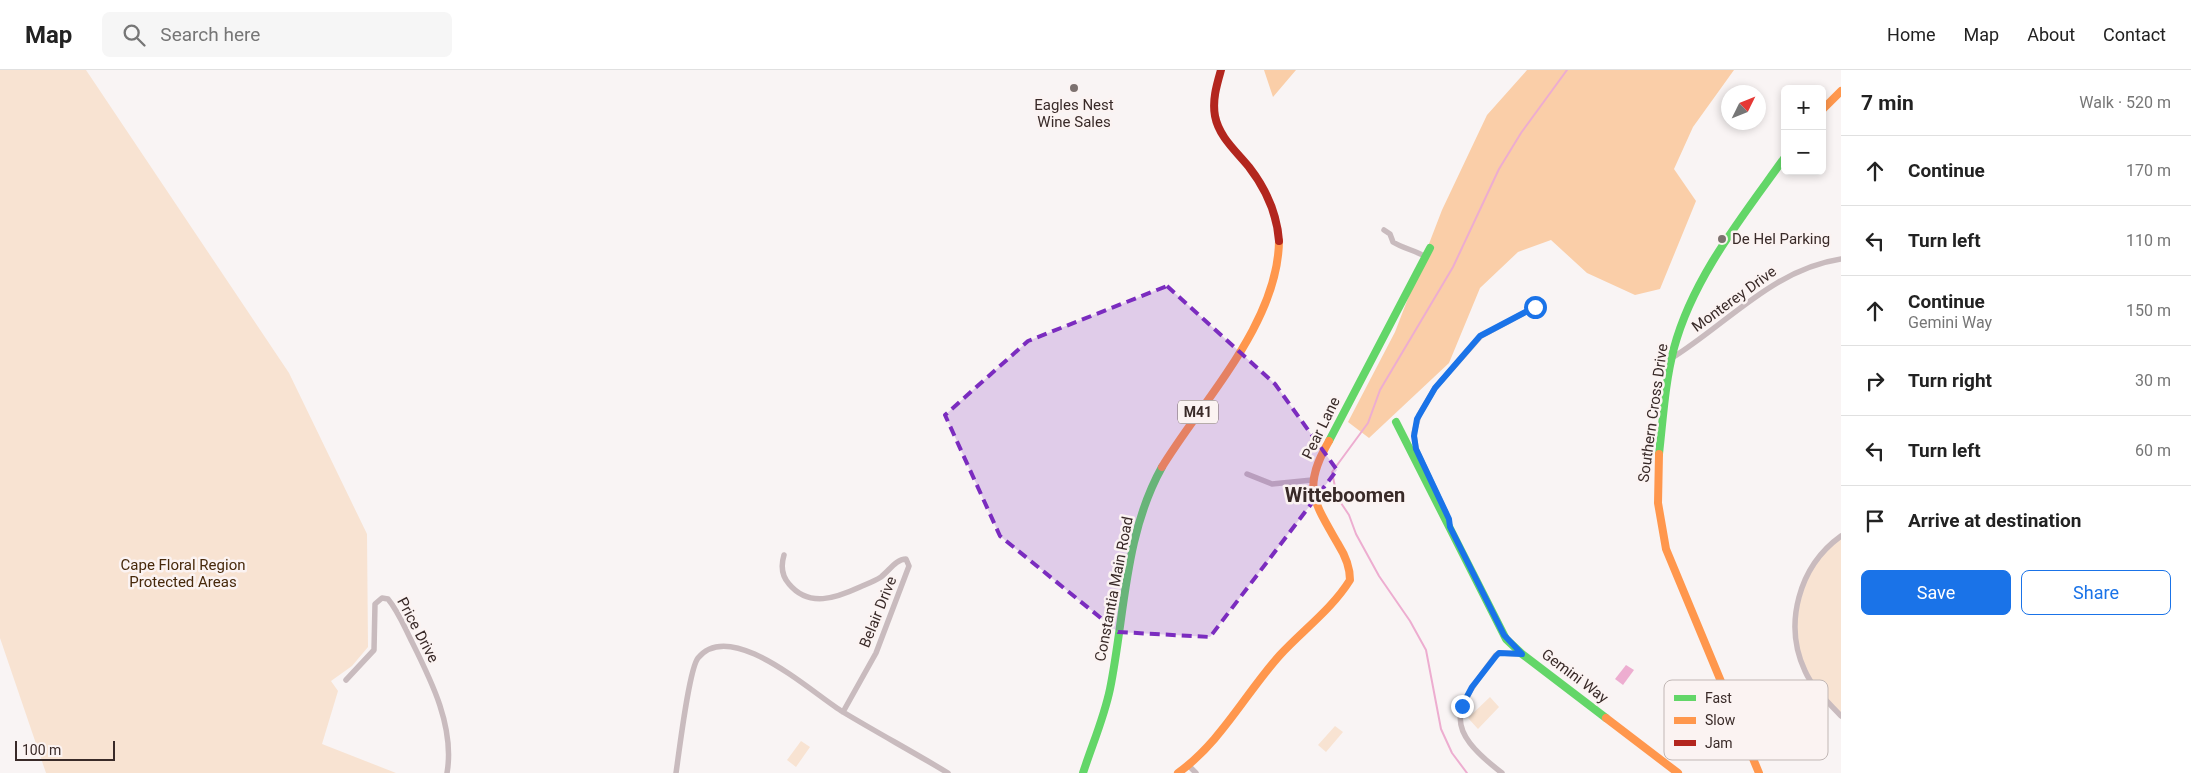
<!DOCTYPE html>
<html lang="en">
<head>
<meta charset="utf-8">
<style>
  body { margin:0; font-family:Roboto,sans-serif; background:#f6f6f6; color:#222 }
  .controls { position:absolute; right:15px; top:15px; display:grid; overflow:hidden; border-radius:8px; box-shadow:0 2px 8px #0003 }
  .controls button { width:45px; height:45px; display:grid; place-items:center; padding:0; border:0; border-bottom:1px solid #e0e0e0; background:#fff; color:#222; font:25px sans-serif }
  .compass { position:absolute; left:1721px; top:15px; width:45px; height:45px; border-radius:50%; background:#fff; box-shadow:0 2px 8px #0003; rotate:47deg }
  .scale { position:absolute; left:15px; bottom:12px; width:100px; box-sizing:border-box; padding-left:5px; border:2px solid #392a28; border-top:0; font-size:14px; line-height:18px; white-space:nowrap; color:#392a28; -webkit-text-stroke:4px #fbf3f2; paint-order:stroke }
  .stop { position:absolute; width:15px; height:15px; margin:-11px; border:4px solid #1a73e8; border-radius:50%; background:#fff }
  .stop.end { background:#1a73e8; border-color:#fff; box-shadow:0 1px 5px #0008 }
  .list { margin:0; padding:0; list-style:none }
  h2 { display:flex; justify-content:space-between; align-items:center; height:65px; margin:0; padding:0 20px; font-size:21px }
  h2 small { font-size:16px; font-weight:400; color:#767676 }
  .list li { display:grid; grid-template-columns:32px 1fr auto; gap:15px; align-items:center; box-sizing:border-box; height:70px; padding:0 20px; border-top:1px solid #e0e0e0 }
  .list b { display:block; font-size:19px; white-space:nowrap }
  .list p { margin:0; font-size:16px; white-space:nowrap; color:#767676 }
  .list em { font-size:16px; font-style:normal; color:#767676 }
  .actions { display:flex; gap:10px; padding:15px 20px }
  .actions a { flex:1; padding:11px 0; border:1px solid #1a73e8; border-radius:8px; text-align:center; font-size:18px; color:#1a73e8 }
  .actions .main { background:#1a73e8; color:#fff }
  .icon { flex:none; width:28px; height:28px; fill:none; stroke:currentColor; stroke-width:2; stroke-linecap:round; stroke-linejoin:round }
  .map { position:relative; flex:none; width:1841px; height:703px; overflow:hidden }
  header { display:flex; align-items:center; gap:30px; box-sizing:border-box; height:70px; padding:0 25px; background:#fff; border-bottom:1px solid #e0e0e0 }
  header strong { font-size:24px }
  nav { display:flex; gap:28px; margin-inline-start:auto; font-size:18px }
  .search { width:350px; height:45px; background:#f6f6f6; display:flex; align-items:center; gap:12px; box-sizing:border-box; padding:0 18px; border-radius:8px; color:#767676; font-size:19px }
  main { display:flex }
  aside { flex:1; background:#fff }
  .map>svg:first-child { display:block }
</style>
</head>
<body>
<header>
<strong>Map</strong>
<div class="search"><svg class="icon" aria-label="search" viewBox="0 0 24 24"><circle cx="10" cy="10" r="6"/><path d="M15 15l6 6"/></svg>Search here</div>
<nav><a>Home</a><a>Map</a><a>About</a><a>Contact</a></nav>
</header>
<main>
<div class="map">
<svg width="1841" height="703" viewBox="0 0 1841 703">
  <rect width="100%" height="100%" fill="#f9f4f4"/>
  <path fill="#f8e3d2" d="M0 0H86L289 303 367 464 368 577 352 596 331 611 338 621 322 674 396 703H46L0 568Z
    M1841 466V646C1825 629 1807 609 1800 586 1787 545 1806 491 1841 466Z
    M1490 627 1499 637 1478 659 1468 648Z
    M1335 656 1343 662 1326 682 1318 675Z
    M801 671 810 677 796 697 787 690Z"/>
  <path fill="#facea8" d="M1264 0H1296L1273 27Z
    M1527 0H1734L1693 57 1674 99 1696 131 1660 219 1635 225 1587 203 1551 170 1518 182 1480 218 1449 293 1369 368 1348 352 1395 262 1442 140 1487 45Z"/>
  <path fill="#edadd0" d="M1626 595 1634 600 1623 615 1615 609Z"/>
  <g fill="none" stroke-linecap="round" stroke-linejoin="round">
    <path stroke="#edadd0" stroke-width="2" d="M1467 703 1452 683 1441 659 1426 580 1410 551 1379 506 1356 464 1349 445 1337 427 1332 402 1368 353 1380 320 1453 197 1499 99 1521 63 1567 0"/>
    <path stroke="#c9bbbe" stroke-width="5.5" d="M1384 160 1390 164 1393 172C1404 179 1415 180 1426 187
      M1672 288C1728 253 1774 199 1841 189
      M1247 404 1272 414 1312 410
      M1446 443 1416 379 1414 363 1419 345 1435 318 1481 266 1535 237
      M1841 466C1799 496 1783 554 1805 601 1813 619 1828 632 1841 646
      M784 485C781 495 781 505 789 514 809 538 836 528 860 517 867 514 875 511 881 507 889 501 896 489 906 489L909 496 876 583 843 642
      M346 610 374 580 375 534 382 528 388 529C398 541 404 556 411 570 431 610 455 657 447 703
      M1189 696 1196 703
      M676 703C679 683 689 599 698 588 731 547 813 624 843 642 878 663 913 682 948 703
      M1502 703C1440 655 1455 640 1496 585L1499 583 1522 584"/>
    <path stroke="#63d668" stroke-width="8" d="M1396 352 1506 569 1522 584 1606 648
      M1329 371 1430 178
      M1659 384C1663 349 1665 312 1674 278 1693 207 1743 146 1785 87
      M1083 703C1092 675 1104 648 1110 619 1125 545 1124 465 1162 397"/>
    <path stroke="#ff974d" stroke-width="8" d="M1822 40 1841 21
      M1659 384 1658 433 1666 479 1759 703
      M1162 397C1203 330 1278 253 1279 171
      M1606 648 1678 703
      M1178 703C1221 672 1245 624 1280 585 1303 560 1332 539 1350 510 1350 496 1345 485 1338 474 1313 430 1302 418 1329 371"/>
    <path stroke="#b3261e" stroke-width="8" d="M1221 0C1217 14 1212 30 1215 46 1219 67 1236 81 1249 97 1266 119 1277 143 1279 171"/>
  </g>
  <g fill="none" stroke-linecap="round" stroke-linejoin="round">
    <path stroke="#1a73e8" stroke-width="6" d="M1462 636 1472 617 1496 586 1499 583 1522 584 1504 565 1450 457 1449 449 1416 379 1414 366 1417 349 1435 318 1480 266 1535 237"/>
  </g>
  <path fill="#7b2cbf" fill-opacity="0.2" stroke="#7b2cbf" stroke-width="4" stroke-dasharray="10 6" stroke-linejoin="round" d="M1167 216 1275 314 1337 400 1210 567 1118 562 1000 466 945 345 1028 271Z"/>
  <g fill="#7c716f" stroke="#fbf3f2" stroke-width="2">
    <circle cx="1074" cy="18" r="5"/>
    <circle cx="1722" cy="169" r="5"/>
  </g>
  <g text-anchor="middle" stroke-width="5" stroke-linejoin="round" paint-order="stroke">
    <rect fill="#fbf3f2" stroke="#736665" stroke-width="1" x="1178" y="330.5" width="40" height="23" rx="4"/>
    <g font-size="14" font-weight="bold" fill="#392a28">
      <text x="1198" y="347">M41</text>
    </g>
    <g font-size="15" fill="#392a28" stroke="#fbf3f2">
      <text x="1074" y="40">Eagles Nest<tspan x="1074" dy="17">Wine Sales</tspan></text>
      <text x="1732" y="174" text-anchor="start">De Hel Parking</text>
    </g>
    <g font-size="15" fill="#392a28" stroke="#fbf3f2">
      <text transform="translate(1734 229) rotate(-36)" y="5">Monterey Drive</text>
      <text transform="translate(1653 343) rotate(-82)" y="5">Southern Cross Drive</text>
      <text transform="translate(1321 358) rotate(-64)" y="5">Pear Lane</text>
      <text transform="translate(1114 519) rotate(-79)" y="5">Constantia Main Road</text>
      <text transform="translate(878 542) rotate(-68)" y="5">Belair Drive</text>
      <text transform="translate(418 560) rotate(62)" y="5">Price Drive</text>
      <text transform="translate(1575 606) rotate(37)" y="5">Gemini Way</text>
    </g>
    <g font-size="15" fill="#47290b" stroke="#fbf3f2">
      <text x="183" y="500">Cape Floral Region<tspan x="183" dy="17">Protected Areas</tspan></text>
    </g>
    <g font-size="20" font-weight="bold" fill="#392a28" stroke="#fbf3f2">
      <text x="1345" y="432">Witteboomen</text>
    </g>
  </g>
  <rect x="1664" y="610" width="164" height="80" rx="8" fill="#fbf3f2" stroke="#c1b7b5" stroke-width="1"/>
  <rect x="1674" y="625" width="22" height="6" fill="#63d668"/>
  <rect x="1674" y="647" width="22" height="7" fill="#ff974d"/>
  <rect x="1674" y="670" width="22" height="6" fill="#b3261e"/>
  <g font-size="14" fill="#392a28">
    <text x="1705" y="633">Fast</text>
    <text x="1705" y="655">Slow</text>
    <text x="1705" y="678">Jam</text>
  </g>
</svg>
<div class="controls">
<button>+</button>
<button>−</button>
</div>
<svg class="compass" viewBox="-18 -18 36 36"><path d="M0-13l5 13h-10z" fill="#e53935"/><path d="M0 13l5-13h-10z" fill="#767676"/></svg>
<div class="scale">100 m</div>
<div class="stop" style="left:1535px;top:237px"></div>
<div class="stop end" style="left:1462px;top:636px"></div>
</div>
<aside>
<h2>7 min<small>Walk · 520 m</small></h2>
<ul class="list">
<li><svg class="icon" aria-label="ahead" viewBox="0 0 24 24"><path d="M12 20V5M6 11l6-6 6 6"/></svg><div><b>Continue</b></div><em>170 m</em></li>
<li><svg class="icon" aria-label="left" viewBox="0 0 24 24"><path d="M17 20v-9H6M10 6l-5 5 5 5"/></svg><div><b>Turn left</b></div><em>110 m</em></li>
<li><svg class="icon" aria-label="ahead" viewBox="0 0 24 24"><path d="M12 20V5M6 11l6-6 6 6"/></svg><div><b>Continue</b><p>Gemini Way</p></div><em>150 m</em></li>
<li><svg class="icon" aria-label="right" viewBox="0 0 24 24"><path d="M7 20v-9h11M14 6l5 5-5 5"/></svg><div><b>Turn right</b></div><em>30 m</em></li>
<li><svg class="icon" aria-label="left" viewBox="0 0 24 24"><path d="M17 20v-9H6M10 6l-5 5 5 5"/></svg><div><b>Turn left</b></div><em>60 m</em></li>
<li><svg class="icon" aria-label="arrive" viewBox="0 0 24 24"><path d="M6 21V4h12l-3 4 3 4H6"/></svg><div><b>Arrive at destination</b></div></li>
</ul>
<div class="actions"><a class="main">Save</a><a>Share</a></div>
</aside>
</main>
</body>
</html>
